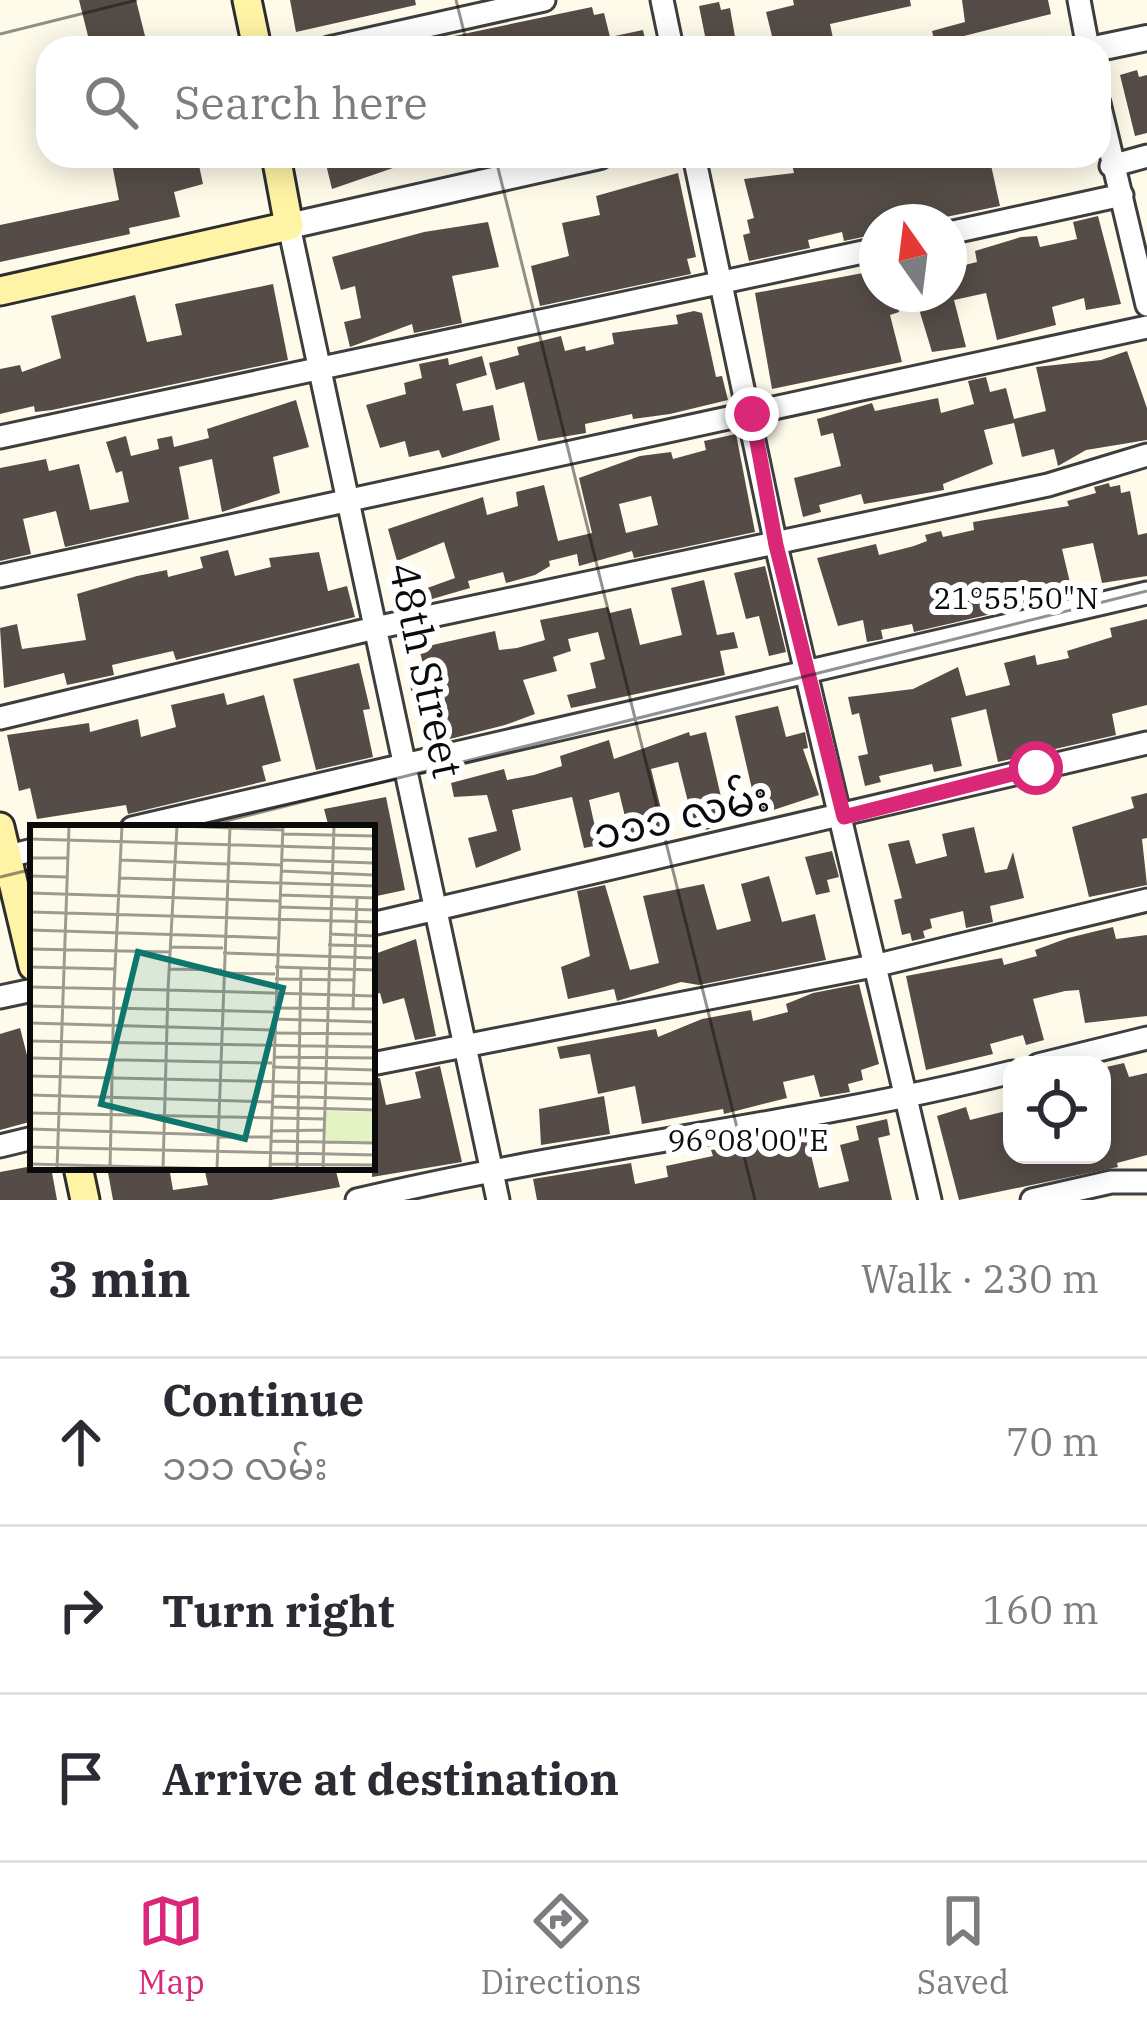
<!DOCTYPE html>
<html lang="en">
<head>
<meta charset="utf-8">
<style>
  body { margin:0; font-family:"IBM Plex Serif","Noto Sans Myanmar",serif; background:#f7f7f7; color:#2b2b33 }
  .controls { position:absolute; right:36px; bottom:36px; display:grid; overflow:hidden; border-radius:24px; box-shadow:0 6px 30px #0003 }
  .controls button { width:108px; height:108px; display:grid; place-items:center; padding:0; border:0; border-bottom:3px solid #e1e1e2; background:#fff; color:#2b2b33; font:60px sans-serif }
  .compass { position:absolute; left:859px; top:204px; width:108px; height:108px; border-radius:50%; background:#fff; box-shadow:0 6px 30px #0003; rotate:346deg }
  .stop { position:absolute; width:36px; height:36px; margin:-27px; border:9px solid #db2777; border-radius:50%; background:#fff }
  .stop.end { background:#db2777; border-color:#fff; box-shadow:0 3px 12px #0008 }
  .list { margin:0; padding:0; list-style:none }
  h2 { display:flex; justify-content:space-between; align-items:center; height:156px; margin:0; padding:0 48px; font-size:51px }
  h2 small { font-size:39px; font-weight:400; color:#7c7c81 }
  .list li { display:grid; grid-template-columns:78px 1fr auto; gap:36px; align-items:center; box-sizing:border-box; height:168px; padding:0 48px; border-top:3px solid #e1e1e2 }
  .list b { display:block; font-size:45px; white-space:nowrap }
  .list p { margin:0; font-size:39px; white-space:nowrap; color:#7c7c81 }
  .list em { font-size:39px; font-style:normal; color:#7c7c81 }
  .icon { flex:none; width:66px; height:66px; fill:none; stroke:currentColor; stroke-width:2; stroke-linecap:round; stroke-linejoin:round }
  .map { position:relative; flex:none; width:1147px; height:1200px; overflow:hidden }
  .search { position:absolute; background:#fff; box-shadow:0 6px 30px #0003; left:36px; right:36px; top:36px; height:132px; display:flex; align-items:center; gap:30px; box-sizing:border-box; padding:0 42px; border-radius:36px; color:#7c7c81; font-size:45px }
  .sheet { height:660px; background:#fff }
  nav { display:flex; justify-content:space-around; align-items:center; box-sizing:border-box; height:168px; border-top:3px solid #e1e1e2; background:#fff; font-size:33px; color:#7c7c81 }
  nav a { display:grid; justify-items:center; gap:6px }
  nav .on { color:#db2777 }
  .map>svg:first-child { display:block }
</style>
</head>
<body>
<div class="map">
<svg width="1147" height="1200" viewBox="0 0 1147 1200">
  <rect width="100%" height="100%" fill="#fffbea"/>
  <path fill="#554c47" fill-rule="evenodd" d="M79 0H136L148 48H91Z
    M290 0H415L416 5 296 32Z
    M793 0H910L911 6 830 24 835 48H775L766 12 794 5Z
    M962 0H1048L1051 14 960 37 963 48H936L932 31 965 22Z
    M719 2 721 10 730 8 737 48H687L686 40 705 36 699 6Z
    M592 7 594 15 604 13 610 37 643 30 647 48H426L425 42Z
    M1137 70 1139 77 1147 75V133L1135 136 1120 75Z
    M138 156H197L203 184 174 192 180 217 129 228 130 234 0 262V225L119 200 112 164Z
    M324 156H390L393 168 332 189Z
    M790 156H989L1000 206 921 222H877V234L844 241 842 232 808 240 810 248 749 261 743 235 750 233 747 220 754 218 744 179 794 173Z
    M678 173 696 257 687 259 691 274 540 306 531 266 569 256 562 223 600 215 596 196Z
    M1098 216 1121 304 1086 310 1084 298 1052 307 1056 325 997 340 986 293 954 300 966 347 932 352 915 296 949 294V269L977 262 975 251 1021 237 1037 236 1040 247 1077 239 1073 222Z
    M488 222 499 267 452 276 462 323 414 333 412 324 350 347 344 322 361 318 355 286 341 290 332 257 424 232Z
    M874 271 877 294H895L899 312 890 315 902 362 772 389 755 293Z
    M273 284 288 360 52 410 35 412 34 406 0 414V369L20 365 22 372 61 358 51 316 135 295 147 342 182 335 175 304Z
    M694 311 702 313 716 377 722 376 728 400 670 414 633 419 632 414 585 424 586 433 538 441 524 382 496 390 489 363 519 355 517 347 561 336 565 351 585 346 586 351 614 344 612 333 678 324 676 315Z
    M1127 351 1147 408V440L1086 450 1058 466 1054 449 1022 457 1014 423 984 430 993 464 943 484 944 490 864 504 861 494 819 505 821 512 803 517 794 478 841 466 833 433 821 436 817 419 872 403 875 411 938 398 941 413 974 404 968 381 986 377 990 392 1006 388 1014 419 1046 411 1036 367 1101 360Z
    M482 356 487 375 456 384 463 411 493 405 500 440 442 458 439 450 409 457 405 441 380 448 366 405 406 394 404 383 422 378 419 364 448 358 449 365Z
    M296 400 309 447 273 457 280 493 222 512 212 459 179 467 189 519 65 547 56 511 23 519 31 554 0 561V468L46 459 49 471 79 464 90 510 129 502 122 471 116 473 106 442 126 436 131 456 159 449 157 439 172 436 174 447 209 438 207 429Z
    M736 434 755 532 634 558 632 551 579 566 577 554 549 561 550 566 535 575 506 583 503 572 468 581 470 588 408 606 405 596 455 578 444 542 397 561 388 529 483 497 487 515 518 506 516 492 544 485 558 541 592 533 579 478 640 456 671 452 673 459 706 450 704 441ZM651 496 658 525 626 533 619 504Z
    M1109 483 1110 487 1120 485 1121 493 1130 491 1138 535 1147 533V576L1102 583 1093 543 1062 549 1073 595 914 632 912 624 881 630 883 639 867 642 863 620 838 626 817 558 876 544 879 555 914 546 927 541 925 535 941 531 943 537 974 530 973 522 1069 506 1067 501 1096 493 1094 487Z
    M228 550 235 576 271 567 269 558 319 552 328 591 347 586 355 617 176 660 173 651 112 665 114 675 67 685 64 673 4 688 0 628 17 624 22 649 86 640 77 594 137 576 167 570 168 577 203 568 200 557Z
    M765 566 786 652 769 656 759 616 746 619 734 573Z
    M704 580 717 635 734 632 738 648 720 651 725 675 571 708 567 695 596 688 590 663 605 659 598 632 568 639 571 651 553 657 557 671 523 680 535 714 505 725 442 741 431 696 413 699 408 676 425 672 419 648 495 631 499 650 517 648 545 640 540 620 608 607 610 613 631 608 640 645 682 635 671 588Z
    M1147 619V705L1112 714 1116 735 998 762 986 709 951 718 962 766 934 772 932 764 879 776 881 782 865 786 858 756 868 754 859 713 852 715 848 697 913 689 958 667 966 696 1010 685 1004 663 1035 655 1037 665 1069 658 1067 651 1112 637 1110 628Z
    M359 663 370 709 363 710 373 757 316 770 293 679Z
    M224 693 227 705 264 695 281 761 262 766 266 781 128 814 126 805 37 819 30 788 19 791 7 735 89 723 90 732 138 719 141 737 176 727 171 705Z
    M778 706 786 737 805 732 808 748 803 749 819 795 758 815 735 716Z
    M689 732 690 736 706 732 725 814 719 815 721 826 705 830 703 820 693 822 678 762 651 769 667 833 630 837 619 792 589 800 599 845 584 848 572 797 512 810 521 850 476 868 468 838 497 831 487 795 454 797 451 783 504 769 507 780 534 775 562 766 560 756 609 740 614 759Z
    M1147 793V838L1142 839 1147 885 1089 897 1072 827 1134 808 1131 797Z
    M386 797 405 890 372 897V828H329L324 809Z
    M974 827 985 873 1007 869 1013 852 1024 898 990 906 993 922 966 928 963 911 930 919 932 928 923 931 925 938 912 941 910 933 902 935 894 900 902 898 888 844 909 840 916 864 947 856 942 834Z
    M832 851 839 877 827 880 830 892 816 895 805 857Z
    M769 876 782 922 815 914 826 960 699 985 681 982 617 1001 614 989 568 999 561 967 590 956 577 891 605 885 630 970 659 963 643 896 704 884 717 930 751 921 741 884Z
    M1113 927 1116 939 1147 935V1016L1085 1023 1079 990 1065 991 1033 999 1044 1040 1026 1045 1023 1035 990 1044 993 1054 926 1070 906 976 1002 958 1004 965 1037 956 1035 950 1068 938Z
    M416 939 436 1036 415 1040 404 998 383 1004 380 993 372 995V955Z
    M859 984 879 1064 861 1070 863 1080 848 1084 850 1092 820 1097 814 1075 783 1082 787 1098 724 1114 723 1109 642 1124 635 1086 598 1094 590 1054 560 1059 557 1047 656 1029 658 1037 702 1019 751 1010 753 1021 788 1012 786 1004 813 993Z
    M20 1028 33 1078V1121L0 1130V1034Z
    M1124 1063 1129 1077 1147 1073V1155L1117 1163 1118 1167 959 1200 937 1116 966 1107 970 1120 1006 1111 1012 1155H1102V1068Z
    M440 1066 462 1162 372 1177V1079L380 1078 386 1105 421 1098 415 1072Z
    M604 1096 610 1134 541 1145 539 1109Z
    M887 1119 890 1135 878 1138 892 1200H537L533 1179 631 1163 635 1184 668 1177 666 1166 713 1156 711 1150 806 1134 819 1188 849 1181 840 1145 859 1140 856 1126Z
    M27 1167H51L57 1200H0V1172Z
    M107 1167H169L173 1190 208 1185 204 1167H231L233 1173 335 1167 340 1187 271 1200H113Z"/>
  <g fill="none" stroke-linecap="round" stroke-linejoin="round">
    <g stroke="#3e3e3e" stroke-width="27">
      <path id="minor" d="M662 0 672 48
        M1079 0 1088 48
        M329 48 544 0
        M1099 103 1147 305
        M694 156 776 545 930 1200
        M1111 166 1147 156
        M289 226 498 1200
        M949 233 1122 195
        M0 437 877 249
        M0 576 1147 327
        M0 718 375 628 1048 485 1147 455
        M132 828 1147 593
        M0 858 33 850
        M372 924 1147 743
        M0 997 33 990
        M372 1064 878 965 1147 900
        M1038 1065 1147 1038
        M0 1146 33 1138
        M357 1200C574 1148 796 1126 1012 1072
        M1032 1200 1111 1182H1147"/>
    </g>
    <g stroke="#3e3e3e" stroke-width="30">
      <path id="tertiary" d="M1099 48 1147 38
        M289 226 600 156"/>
    </g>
    <g stroke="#2d2d2d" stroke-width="33">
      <path id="secondary" d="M247 0 257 48
        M0 291 289 226 276 156
        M0 827 33 966
        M78 1167 85 1200"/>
    </g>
    <use href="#minor" stroke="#fff" stroke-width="21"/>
    <use href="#tertiary" stroke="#fff" stroke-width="24"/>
    <use href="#secondary" stroke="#fff4a5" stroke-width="27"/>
  </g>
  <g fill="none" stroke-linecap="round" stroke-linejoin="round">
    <path stroke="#db2777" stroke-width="15" d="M752 414 776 545 844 817 1036 768"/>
  </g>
  <path fill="none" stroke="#0b0b0b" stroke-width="3" stroke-opacity="0.45" d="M456 0 468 48M0 34 137 0M495 156 755 1200M198 828 1147 591M0 877 33 869"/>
  <g text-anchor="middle" stroke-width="12" stroke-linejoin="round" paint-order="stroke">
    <g font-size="42" fill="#0b0b0b" stroke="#fff">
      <text transform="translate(426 670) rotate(78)" y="15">48th Street</text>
      <text transform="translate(681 815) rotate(-13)" y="15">၁၁၁ လမ်း</text>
    </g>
  </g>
  <g transform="translate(30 825)">
    <rect width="345" height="345" fill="#fffbea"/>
    <path d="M296 286 344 287 343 318 296 316Z" fill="#e3f3c3"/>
    <path fill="none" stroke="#9d9b91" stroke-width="3" d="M151 1 253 5M252 9 345 11M0 14 345 24M0 33H37M90 35 197 39M251 35 345 38M197 38 251 40M250 46 345 50M0 51 37 52M90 53 345 61M0 68 249 76M249 70 345 73M249 82 345 85M0 87 345 97M0 105 247 113M299 109 345 111M298 120 345 121M140 122 193 123M0 124 140 127M193 128 345 133M0 142 85 144M245 142 345 145M139 144 192 145M192 148 245 149M245 154 324 155M0 162 138 165 147 1M84 164 92 1M0 181 244 187M243 183 345 184M323 184 327 73M243 194 345 197M0 198 243 205M243 208 345 209M0 216 345 222M243 232 345 233M0 233 242 238M242 242 345 245M0 251 345 259M0 270 242 277M242 271 345 274M241 282 345 285M0 288 294 294M0 304 188 310M241 306 294 305M188 312H241M241 316 345 318M0 322 345 330M0 339 193 344M240 339 345 340M27 344 39 1M80 344 84 164M133 344 138 165 345 171M187 344 200 1M240 344 253 1M267 344 271 143M293 344 304 1"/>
    <path fill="#0f766e" fill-opacity="0.15" stroke="#0f766e" stroke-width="6" d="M108 127 253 163 215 314 71 279Z"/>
    <rect width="345" height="345" fill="none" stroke="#0b0b0b" stroke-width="6"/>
  </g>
  <g font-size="30" text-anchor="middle" fill="#0b0b0b" stroke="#fff" stroke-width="12" stroke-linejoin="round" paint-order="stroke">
    <text x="1016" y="609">21°55'50"N</text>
    <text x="748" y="1151">96°08'00"E</text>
  </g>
</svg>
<div class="controls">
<button><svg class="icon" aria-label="locate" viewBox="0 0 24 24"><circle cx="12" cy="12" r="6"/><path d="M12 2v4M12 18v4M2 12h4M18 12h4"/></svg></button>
</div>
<svg class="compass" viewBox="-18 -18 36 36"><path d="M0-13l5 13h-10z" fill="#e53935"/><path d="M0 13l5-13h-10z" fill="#7c7c81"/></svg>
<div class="stop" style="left:1036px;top:768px"></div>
<div class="stop end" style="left:752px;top:414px"></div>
<div class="search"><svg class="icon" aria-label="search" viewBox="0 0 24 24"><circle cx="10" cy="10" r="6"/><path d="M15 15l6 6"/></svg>Search here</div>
</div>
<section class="sheet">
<h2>3 min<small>Walk · 230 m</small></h2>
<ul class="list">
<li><svg class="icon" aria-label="ahead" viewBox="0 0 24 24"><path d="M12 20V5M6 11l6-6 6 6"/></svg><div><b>Continue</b><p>၁၁၁ လမ်း</p></div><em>70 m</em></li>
<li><svg class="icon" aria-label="right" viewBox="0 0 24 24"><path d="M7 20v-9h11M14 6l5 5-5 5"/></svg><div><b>Turn right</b></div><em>160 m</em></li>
<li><svg class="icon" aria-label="arrive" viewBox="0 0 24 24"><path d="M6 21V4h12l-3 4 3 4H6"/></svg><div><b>Arrive at destination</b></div></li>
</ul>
</section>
<nav>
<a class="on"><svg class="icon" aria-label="map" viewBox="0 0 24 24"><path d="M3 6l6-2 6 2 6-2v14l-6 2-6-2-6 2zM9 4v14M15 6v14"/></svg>Map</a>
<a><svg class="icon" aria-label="directions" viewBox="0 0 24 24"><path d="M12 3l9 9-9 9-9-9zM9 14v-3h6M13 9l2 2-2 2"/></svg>Directions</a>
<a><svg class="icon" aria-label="saved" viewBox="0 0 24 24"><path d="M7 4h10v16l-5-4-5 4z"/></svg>Saved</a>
</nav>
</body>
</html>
